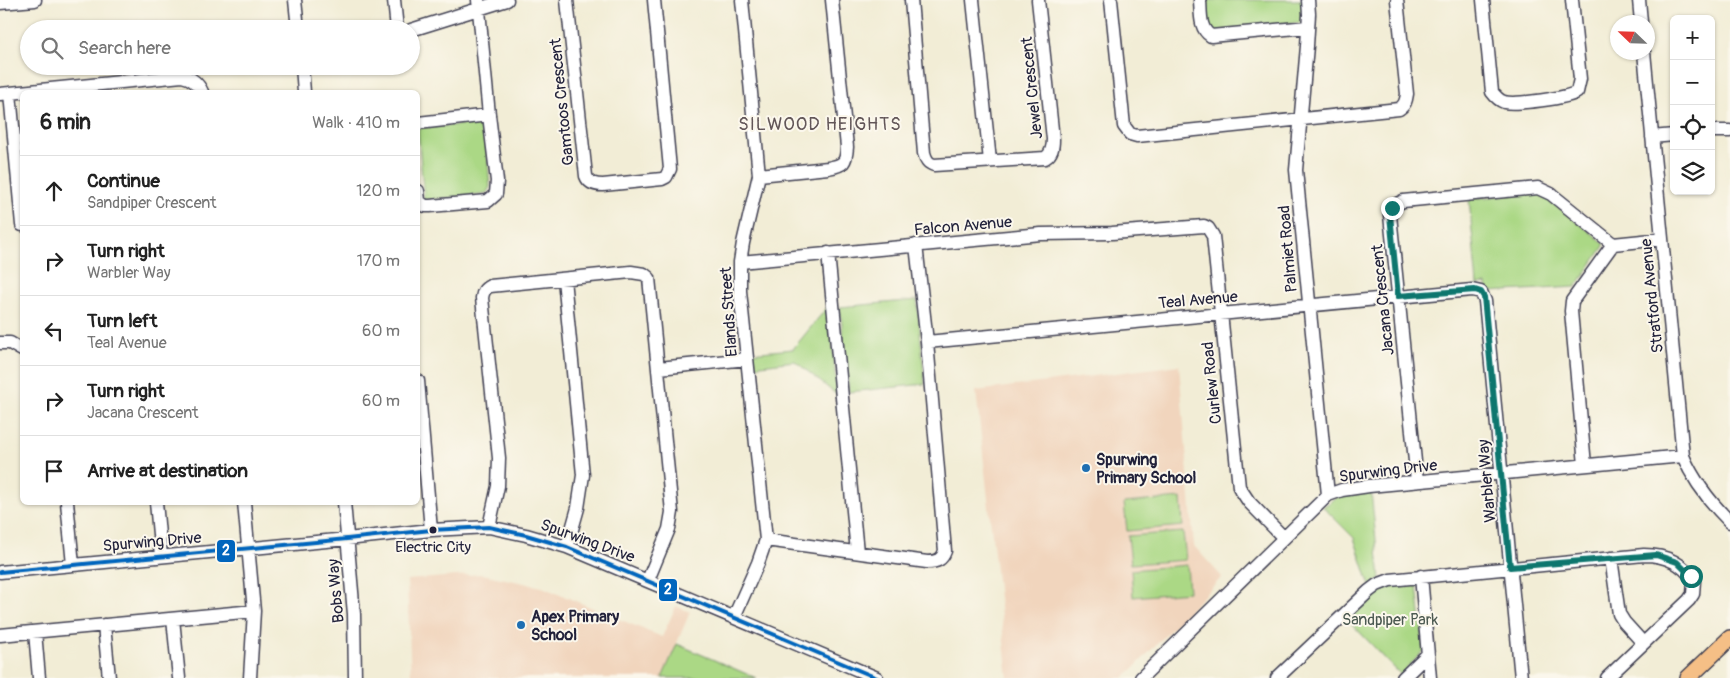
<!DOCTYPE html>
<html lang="en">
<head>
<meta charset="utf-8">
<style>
  body { margin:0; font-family:Pangolin,sans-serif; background:#f6f6f6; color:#222 }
  .controls { position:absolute; right:15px; top:15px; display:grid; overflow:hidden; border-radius:8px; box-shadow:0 1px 4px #0004 }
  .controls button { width:45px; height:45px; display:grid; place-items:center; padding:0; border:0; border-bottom:1px solid #e0e0e0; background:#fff; color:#222; font:25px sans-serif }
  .compass { position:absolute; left:1610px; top:15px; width:45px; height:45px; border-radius:50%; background:#fff; box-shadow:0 1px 4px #0004; rotate:293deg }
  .stop { position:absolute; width:15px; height:15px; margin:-11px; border:4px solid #0f766e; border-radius:50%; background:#fff }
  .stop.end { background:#0f766e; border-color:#fff; box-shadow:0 1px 5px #0008 }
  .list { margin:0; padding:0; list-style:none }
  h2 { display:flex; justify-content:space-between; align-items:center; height:65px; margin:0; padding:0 20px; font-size:21px }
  h2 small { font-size:16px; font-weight:400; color:#767676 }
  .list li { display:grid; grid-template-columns:32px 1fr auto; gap:15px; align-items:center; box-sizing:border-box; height:70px; padding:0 20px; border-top:1px solid #e0e0e0 }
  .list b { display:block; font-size:19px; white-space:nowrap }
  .list p { margin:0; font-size:16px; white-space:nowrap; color:#767676 }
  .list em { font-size:16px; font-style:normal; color:#767676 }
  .icon { flex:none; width:28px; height:28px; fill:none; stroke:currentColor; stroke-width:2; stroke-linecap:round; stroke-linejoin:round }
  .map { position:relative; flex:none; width:1730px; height:678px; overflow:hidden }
  .search { position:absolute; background:#fff; box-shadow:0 1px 4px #0004; left:20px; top:20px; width:400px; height:55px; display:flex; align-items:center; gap:12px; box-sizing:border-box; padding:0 18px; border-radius:28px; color:#767676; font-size:19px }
  .panel { position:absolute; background:#fff; box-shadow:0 1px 4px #0004; left:20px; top:90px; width:400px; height:415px; border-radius:8px }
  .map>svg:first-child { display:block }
</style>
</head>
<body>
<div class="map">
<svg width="1730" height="678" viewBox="0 0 1730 678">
  <rect width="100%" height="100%" fill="#fbf7ec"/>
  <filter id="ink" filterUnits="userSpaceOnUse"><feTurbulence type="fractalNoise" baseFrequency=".02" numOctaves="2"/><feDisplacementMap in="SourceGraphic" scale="10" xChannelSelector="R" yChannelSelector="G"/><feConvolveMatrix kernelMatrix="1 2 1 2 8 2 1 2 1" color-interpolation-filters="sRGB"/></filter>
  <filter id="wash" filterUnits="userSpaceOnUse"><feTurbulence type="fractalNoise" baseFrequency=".0096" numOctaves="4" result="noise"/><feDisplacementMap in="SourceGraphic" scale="20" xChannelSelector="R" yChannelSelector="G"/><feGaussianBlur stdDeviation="1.12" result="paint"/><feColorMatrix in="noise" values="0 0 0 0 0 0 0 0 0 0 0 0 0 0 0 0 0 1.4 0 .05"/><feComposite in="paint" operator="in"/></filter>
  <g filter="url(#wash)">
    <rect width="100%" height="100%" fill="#f2edd6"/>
    <path fill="#f1d5bd" d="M1179 365 1194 546 1222 577 1124 678H1008L976 391Z
      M482 574 542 587 662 637 676 606 690 612 662 678H411L407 580Z"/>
    <path fill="#abd885" stroke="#667d60" d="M1204 0H1304L1305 15 1302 22 1215 32 1208 29Z
      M482 123 485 128 490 187 486 194 424 200 418 131 420 128Z
      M1539 192 1604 243V246L1576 287 1488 292 1487 284 1477 285 1469 199Z
      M917 300 925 384 849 392 840 307Z
      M829 305 837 395 795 361 752 366 750 353 793 349Z
      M1371 491 1380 579 1370 586 1354 538 1323 507 1339 496Z
      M1181 498 1183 526 1127 531 1124 503Z
      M1183 532 1186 560 1131 564 1128 536Z
      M1187 565 1189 592 1133 597 1131 570Z
      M1415 584 1417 586 1424 650 1401 675 1346 618 1386 585Z
      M677 644 756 678H662Z"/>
  </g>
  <g filter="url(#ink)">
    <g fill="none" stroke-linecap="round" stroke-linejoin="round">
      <g stroke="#414052" stroke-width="15">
        <path id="minor" d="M295 0 298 29
          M394 0 397 29
          M567 0 586 176C589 184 596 185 603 185L662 179 666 177 670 169 654 0
          M911 0 924 153C926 160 928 163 934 165L1045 158C1052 154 1053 147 1053 139L1038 0
          M973 0 990 161
          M1111 0 1124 126 1130 134 1137 136 1399 109C1405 105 1406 101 1407 94L1397 0
          M1200 0C1201 13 1199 29 1211 36L1308 27
          M1308 0 1309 14 1307 46 1296 170 1328 495
          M1483 0 1492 92C1495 96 1498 100 1504 102 1515 105 1568 98 1577 92L1580 79 1572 0
          M1639 0 1641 22
          M0 3 35 0
          M411 30 507 0
          M1644 52 1683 456C1694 482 1710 502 1730 522
          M302 66 304 92
          M10 93 22 225
          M0 94 182 76C192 78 198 83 202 92
          M418 123 489 115
          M1711 131H1730
          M1652 137 1674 135
          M759 175 828 168C844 165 846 163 847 147L832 0
          M418 191 419 201 425 206H430L488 201 496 194 497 181 489 115 478 0
          M828 253 857 552
          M740 262 1041 234 1112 233 1204 226 1208 228 1213 236 1239 487 1249 502 1284 538
          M564 279 583 475 578 508 567 547
          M927 342 1472 290 1481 292 1485 301 1521 678
          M0 343H10L22 350
          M659 368 747 359
          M418 381 431 530
          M1585 465 1571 311 1572 301 1613 244 1662 239
          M1417 481 1390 215 1395 205 1403 201 1538 188 1551 194 1613 244
          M67 502 73 565
          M156 502 161 556
          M244 502 254 611 250 678
          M344 502 354 614 355 678
          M489 527 498 486 499 458 482 298C483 292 484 289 490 286L631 272 644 274 649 278 672 512 669 529 648 580
          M766 540 927 562C937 562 942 560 945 551L927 342 916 245
          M1611 558 1619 614 1624 622 1643 643
          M0 572 347 539 431 530 489 527 526 535 567 547 877 678
          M1421 576 1430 678
          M734 617 758 563 766 540 740 291V262L743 243 759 175 742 0
          M173 619 179 678
          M104 625 109 678
          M35 632 39 678
          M0 635 254 611
          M1141 678 1328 495 1342 490 1369 486 1683 456
          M1277 678 1369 591 1377 585 1390 580 1644 555C1665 555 1683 563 1694 581L1693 594 1689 600 1607 678
          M1403 678 1428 654"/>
      </g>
      <g stroke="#414052" stroke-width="18">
        <path id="major" d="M1688 678 1730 638"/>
      </g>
      <use href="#minor" stroke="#fff" stroke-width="12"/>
      <use href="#major" stroke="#f5bf86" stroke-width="15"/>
      <g stroke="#fbf7ec" stroke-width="8">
        <path id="bus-1" d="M0 572 347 539 431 530 489 527 526 535 567 547 877 678"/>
      </g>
      <use href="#bus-1" stroke="#0065bd" stroke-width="4"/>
    </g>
  </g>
  <g fill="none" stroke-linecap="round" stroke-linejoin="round" filter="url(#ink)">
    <path stroke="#0f766e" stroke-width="6" d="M1392 208 1390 215 1398 296 1475 290 1481 292 1484 297 1510 567 1656 555 1677 562 1691 576"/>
  </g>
  <g fill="#1f6fb2" stroke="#fbf7ec" stroke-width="2">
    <circle cx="1086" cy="468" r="5"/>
    <circle cx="521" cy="625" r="5"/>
  </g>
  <circle fill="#22223b" stroke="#fbf7ec" stroke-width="2" cx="433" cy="530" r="4.5"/>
  <g text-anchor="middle" stroke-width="4" stroke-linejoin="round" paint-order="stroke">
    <g font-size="15" fill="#22223b" stroke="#fbf7ec">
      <text x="433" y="552">Electric City</text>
    </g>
    <g font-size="16" fill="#22223b" stroke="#fbf7ec">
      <text transform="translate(1031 88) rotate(-96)" y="6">Jewel Crescent</text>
      <text transform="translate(561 102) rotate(-96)" y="6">Gamtoos Crescent</text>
      <text transform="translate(963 225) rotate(-5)" y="6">Falcon Avenue</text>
      <text transform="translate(1287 249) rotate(-95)" y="6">Palmiet Road</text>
      <text transform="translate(1651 296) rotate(-96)" y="6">Stratford Avenue</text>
      <text transform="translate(1198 299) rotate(-5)" y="6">Teal Avenue</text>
      <text transform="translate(1382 300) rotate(-96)" y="6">Jacana Crescent</text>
      <text transform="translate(728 312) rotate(-94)" y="6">Elands Street</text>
      <text transform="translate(1211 383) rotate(-96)" y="6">Curlew Road</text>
      <text transform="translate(1388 470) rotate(-7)" y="6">Spurwing Drive</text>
      <text transform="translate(1486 481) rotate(-95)" y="6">Warbler Way</text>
      <text transform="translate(588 540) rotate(20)" y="6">Spurwing Drive</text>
      <text transform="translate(152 541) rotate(-5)" y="6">Spurwing Drive</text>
      <text transform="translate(335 591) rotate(-95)" y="6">Bobs Way</text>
    </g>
    <g font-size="16" font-weight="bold" fill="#22223b" stroke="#fbf7ec" text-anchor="start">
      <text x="1096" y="465">Spurwing<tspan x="1096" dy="18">Primary School</tspan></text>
      <text x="531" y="622">Apex Primary<tspan x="531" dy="18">School</tspan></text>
    </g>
    <g font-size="16" fill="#4b5951" stroke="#fbf7ec">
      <text x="1390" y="625">Sandpiper Park</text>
    </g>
    <g font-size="18" letter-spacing="1" fill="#625658" stroke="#fbf7ec">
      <text x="820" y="130">SILWOOD HEIGHTS</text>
    </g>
  </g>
  <g stroke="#fbf7ec" stroke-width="2">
    <rect x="216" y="539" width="20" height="24" rx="5" fill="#0065bd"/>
    <rect x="658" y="578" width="20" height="24" rx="5" fill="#0065bd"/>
  </g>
  <g font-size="14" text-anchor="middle" font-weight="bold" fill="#fff">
    <text x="226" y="555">2</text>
    <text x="668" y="594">2</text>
  </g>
</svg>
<div class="controls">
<button>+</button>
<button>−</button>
<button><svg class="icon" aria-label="locate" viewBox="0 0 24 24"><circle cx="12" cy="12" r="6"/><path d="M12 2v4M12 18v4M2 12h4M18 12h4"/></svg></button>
<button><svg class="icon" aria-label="layers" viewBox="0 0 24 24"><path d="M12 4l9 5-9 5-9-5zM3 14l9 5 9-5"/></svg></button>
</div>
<svg class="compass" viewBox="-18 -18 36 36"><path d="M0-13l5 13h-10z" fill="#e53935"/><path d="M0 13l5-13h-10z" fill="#767676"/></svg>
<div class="stop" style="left:1691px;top:576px"></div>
<div class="stop end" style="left:1392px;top:208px"></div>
<div class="search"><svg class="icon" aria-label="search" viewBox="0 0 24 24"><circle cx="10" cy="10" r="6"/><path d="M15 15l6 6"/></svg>Search here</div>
<section class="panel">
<h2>6 min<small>Walk · 410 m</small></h2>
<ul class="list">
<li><svg class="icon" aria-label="ahead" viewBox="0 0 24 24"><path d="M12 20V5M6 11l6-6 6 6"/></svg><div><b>Continue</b><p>Sandpiper Crescent</p></div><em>120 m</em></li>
<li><svg class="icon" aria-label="right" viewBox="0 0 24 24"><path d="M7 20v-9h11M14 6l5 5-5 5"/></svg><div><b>Turn right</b><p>Warbler Way</p></div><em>170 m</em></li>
<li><svg class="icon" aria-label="left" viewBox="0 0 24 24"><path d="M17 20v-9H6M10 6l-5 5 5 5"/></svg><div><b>Turn left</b><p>Teal Avenue</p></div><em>60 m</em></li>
<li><svg class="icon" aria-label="right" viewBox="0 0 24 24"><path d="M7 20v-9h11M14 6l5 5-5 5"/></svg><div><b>Turn right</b><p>Jacana Crescent</p></div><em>60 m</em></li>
<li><svg class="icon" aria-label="arrive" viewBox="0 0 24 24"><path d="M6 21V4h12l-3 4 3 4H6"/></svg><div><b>Arrive at destination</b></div></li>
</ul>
</section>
</div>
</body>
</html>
